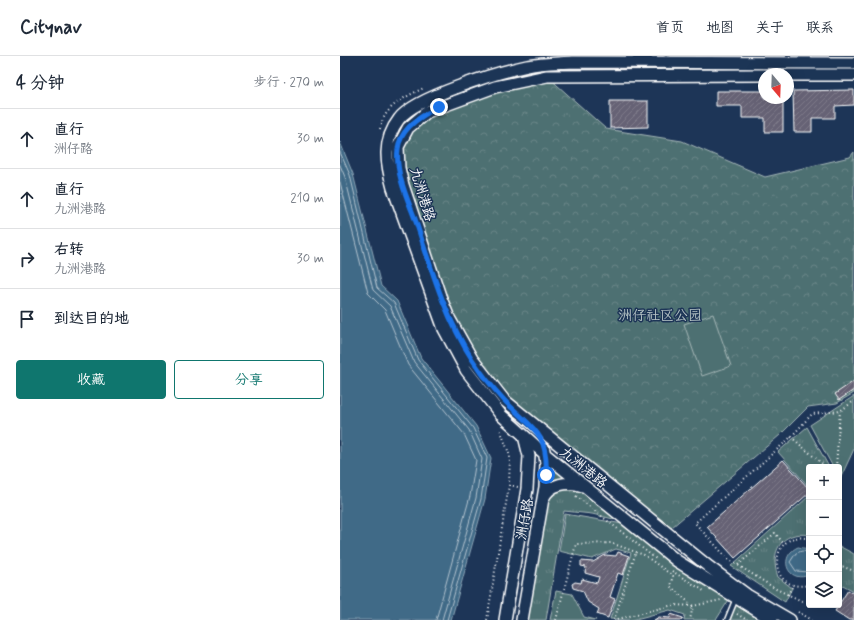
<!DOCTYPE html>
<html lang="zh">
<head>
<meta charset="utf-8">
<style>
  body { margin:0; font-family:Mynerve,"LXGW WenKai TC",sans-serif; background:#f6f6f7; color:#1f2937 }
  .controls { position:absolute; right:12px; bottom:12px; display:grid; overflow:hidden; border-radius:4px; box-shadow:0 4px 16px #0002 }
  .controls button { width:36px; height:36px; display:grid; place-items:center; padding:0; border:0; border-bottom:1px solid #e0e1e3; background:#fff; color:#1f2937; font:20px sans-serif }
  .compass { position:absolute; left:418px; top:12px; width:36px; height:36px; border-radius:50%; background:#fff; box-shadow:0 4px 16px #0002; rotate:161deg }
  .stop { position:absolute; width:12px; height:12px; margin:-9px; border:3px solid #1a73e8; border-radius:50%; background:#fff }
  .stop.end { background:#1a73e8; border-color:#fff; box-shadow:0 1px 4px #0008 }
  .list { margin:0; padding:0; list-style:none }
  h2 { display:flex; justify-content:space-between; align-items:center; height:52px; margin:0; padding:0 16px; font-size:17px }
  h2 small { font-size:13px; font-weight:400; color:#747a83 }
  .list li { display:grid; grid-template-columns:26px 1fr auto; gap:12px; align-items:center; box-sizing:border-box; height:60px; padding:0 16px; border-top:1px solid #e0e1e3 }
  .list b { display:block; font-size:15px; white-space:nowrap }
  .list p { margin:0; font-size:13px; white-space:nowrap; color:#747a83 }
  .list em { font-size:13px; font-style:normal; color:#747a83 }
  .actions { display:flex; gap:8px; padding:12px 16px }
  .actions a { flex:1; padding:9px 0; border:1px solid #0f766e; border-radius:4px; text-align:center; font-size:14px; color:#0f766e }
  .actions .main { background:#0f766e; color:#fff }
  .icon { flex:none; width:22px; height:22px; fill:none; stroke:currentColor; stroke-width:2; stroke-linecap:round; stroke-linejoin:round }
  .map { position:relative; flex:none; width:514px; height:564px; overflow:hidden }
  header { display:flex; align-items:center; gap:24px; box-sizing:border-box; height:56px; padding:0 20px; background:#fff; border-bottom:1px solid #e0e1e3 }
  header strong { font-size:19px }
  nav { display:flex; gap:22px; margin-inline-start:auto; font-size:14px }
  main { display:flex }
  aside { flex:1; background:#fff }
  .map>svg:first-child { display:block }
</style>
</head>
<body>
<header>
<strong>Citynav</strong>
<nav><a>首页</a><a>地图</a><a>关于</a><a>联系</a></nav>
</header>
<main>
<aside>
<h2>4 分钟<small>步行 · 270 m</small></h2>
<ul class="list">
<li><svg class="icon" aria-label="ahead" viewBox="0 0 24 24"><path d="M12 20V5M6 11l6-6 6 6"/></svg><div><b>直行</b><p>洲仔路</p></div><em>30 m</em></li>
<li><svg class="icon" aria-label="ahead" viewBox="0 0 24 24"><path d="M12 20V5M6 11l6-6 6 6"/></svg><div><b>直行</b><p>九洲港路</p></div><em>210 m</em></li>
<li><svg class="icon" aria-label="right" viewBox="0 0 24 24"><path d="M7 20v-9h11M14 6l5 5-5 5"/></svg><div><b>右转</b><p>九洲港路</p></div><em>30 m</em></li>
<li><svg class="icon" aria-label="arrive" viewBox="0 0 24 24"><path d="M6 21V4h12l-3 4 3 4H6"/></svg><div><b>到达目的地</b></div></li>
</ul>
<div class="actions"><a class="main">收藏</a><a>分享</a></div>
</aside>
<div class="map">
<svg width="514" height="564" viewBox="0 0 514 564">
  <defs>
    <pattern id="grass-tufts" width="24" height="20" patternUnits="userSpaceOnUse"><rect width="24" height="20" fill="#4e7072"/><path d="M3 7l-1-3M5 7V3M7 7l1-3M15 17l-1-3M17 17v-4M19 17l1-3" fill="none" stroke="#698587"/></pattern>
    <pattern id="forest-crowns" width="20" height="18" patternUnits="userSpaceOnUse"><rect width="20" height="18" fill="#4e7072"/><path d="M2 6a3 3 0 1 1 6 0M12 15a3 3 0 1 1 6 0" fill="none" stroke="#698587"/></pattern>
    <pattern id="building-hatch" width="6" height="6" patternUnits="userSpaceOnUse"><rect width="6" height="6" fill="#666274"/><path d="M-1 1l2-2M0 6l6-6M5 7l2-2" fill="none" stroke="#7d7a89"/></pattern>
  </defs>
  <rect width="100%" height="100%" fill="#1d3557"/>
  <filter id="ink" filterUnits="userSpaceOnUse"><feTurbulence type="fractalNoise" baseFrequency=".025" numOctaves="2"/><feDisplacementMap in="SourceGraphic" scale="8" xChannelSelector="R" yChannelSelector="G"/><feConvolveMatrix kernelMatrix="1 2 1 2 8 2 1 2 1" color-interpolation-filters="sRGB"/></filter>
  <g filter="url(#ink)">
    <path fill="url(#grass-tufts)" stroke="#a6b8b8" d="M467 371 489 411H469V431L438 396Z
      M211 406 282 465 252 458 224 455 206 564H184Z
      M469 440V479C441 474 429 497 438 521L452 532 445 546 391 510Z
      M499 490 514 498V535L499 527Z
      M397 545 427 564H390Z"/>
    <path fill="url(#forest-crowns)" stroke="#a6b8b8" d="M207 20 266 73 342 85 425 121 510 101 514 96V337L497 347 468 351 440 379 325 477 164 344 120 283 64 129 62 82 88 56Z"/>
    <path fill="#4e7072" stroke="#a6b8b8" d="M373 258 391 310 362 320 344 268Z
      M514 340V393L500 423 499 411H493L470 369Z
      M225 458 283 468 390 542 376 564H344L345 559 330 554 292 564 270 563 291 497 276 493 252 503 219 495Z
      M216 535 232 538 244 561 256 564H210Z"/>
    <path fill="#406a87" stroke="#8ca6b7" d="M0 86 13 118 41 230 57 245 81 302 136 370 151 402 145 443 111 564H0Z
      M458 491 469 493V519C448 528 437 501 458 491Z"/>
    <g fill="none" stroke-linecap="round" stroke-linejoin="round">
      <path stroke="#b3c3cf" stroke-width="1" d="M0 96 10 119 37 232 54 247 78 304 133 372 147 402 141 443 107 564
        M0 109 5 121 33 234 50 250 74 306 129 374 142 403 136 442 102 564
        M0 126 28 237 45 254 68 309 124 378 136 404 130 440 96 564
        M469 496 462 495 456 497 450 506 456 515 469 516"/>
    </g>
    <path fill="url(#building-hatch)" stroke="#fff" d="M514 34V49L495 50V62H472V76H454L453 35Z
      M376 35H424V42H443V76H425V62H402V50H376Z
      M270 45H308V71L270 72Z
      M514 325V334L499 344 495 338Z
      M443 404 469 433V437L395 502 367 471Z
      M278 496 289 500 283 519 278 517 270 541 275 543 268 562 257 558 259 553 248 546 243 535 233 532 232 528 235 526 241 527 242 523 257 527 259 521 245 517 246 511 241 510V505L253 506 265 499 276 500Z
      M508 534 514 538V564H509L495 555Z
      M331 558 343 562 342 564H314L319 561 330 562Z"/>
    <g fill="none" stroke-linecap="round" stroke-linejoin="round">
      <g stroke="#fff" stroke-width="7">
        <path id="lane" d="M387 564 396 542"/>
      </g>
      <g stroke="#fff" stroke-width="14">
        <path id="secondary" d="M424 19 207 20 155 31 87 56 68 72 58 91 59 112 63 129 100 240 109 262 132 303 164 344 369 511 407 539 450 564
          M448 19H514
          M203 443C209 427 229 425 243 430
          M165 564 187 433 189 400 184 380
          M182 564 205 431 206 407 204 394
          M432 564 337 505 206 399 161 359 126 314 104 273 53 132C46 107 42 85 59 63 75 41 159 16 187 10 202 7 217 7 232 6L514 7"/>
      </g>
      <path stroke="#fff" stroke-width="2" stroke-dasharray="1 3" stroke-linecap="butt" d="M40 73C44 50 65 41 84 32
        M451 381 486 411
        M496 411 500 355
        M169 429 178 431
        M236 440 316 503
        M469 483C430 471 423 538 469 529
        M398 509 435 477 444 488
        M499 509 514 515
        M332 515 364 535
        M448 539 453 529
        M462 545 436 533 388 503 355 467 451 381 472 358 500 355 514 345
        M458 556 472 564
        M397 558 407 564
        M147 564 169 429 170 400 160 373
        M216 564 236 488 271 487 304 499 333 520 330 530 353 550 350 564
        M274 564 333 549 353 550 381 544
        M274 564 296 496"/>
      <use href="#lane" stroke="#1d3557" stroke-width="4"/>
      <use href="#secondary" stroke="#1d3557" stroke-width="11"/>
    </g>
  </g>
  <g fill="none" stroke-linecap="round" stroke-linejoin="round" filter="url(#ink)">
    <path stroke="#1a73e8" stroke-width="5" d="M99 51C82 59 60 72 58 93 55 116 67 142 75 163 91 211 104 260 132 303 141 317 152 331 164 344 189 371 209 374 206 419"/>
  </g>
  <g text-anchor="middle" stroke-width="3" stroke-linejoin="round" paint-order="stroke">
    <g font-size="14" fill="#fff" stroke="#1d3557">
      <text transform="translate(83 138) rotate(73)" y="5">九洲港路</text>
      <text transform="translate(244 411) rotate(39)" y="5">九洲港路</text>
      <text transform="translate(184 463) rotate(-80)" y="5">洲仔路</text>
    </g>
    <g font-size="14" fill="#b8c6c7" stroke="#1d3557">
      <text x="320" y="264">洲仔社区公园</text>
    </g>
  </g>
</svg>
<div class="controls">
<button>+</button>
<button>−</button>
<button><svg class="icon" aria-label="locate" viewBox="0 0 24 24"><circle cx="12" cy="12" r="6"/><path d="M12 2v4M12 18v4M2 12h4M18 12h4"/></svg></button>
<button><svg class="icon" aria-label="layers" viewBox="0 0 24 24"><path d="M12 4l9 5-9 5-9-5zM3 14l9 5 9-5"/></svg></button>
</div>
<svg class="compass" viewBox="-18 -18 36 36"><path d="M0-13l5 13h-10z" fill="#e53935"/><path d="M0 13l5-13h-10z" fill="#747a83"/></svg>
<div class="stop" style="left:206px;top:419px"></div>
<div class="stop end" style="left:99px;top:51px"></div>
</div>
</main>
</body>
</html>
